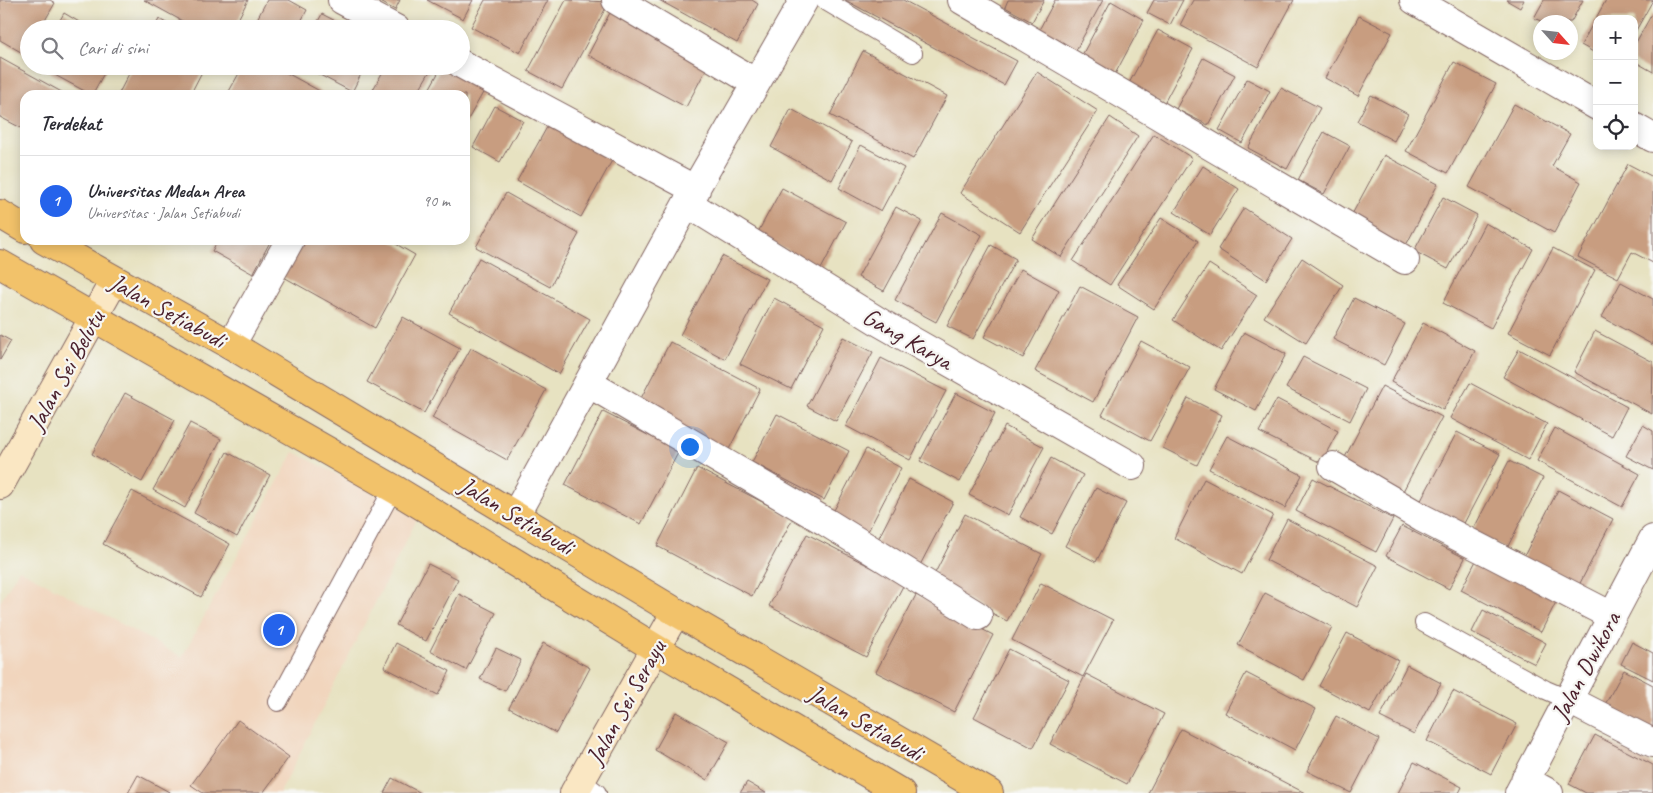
<!DOCTYPE html>
<html lang="id">
<head>
<meta charset="utf-8">
<style>
  body { margin:0; font-family:Caveat,sans-serif; background:#f2f2f3; color:#2b2b33 }
  .controls { position:absolute; right:15px; top:15px; display:grid; overflow:hidden; border-radius:10px; box-shadow:0 2px 12px #0003 }
  .controls button { width:45px; height:45px; display:grid; place-items:center; padding:0; border:0; border-bottom:1px solid #e1e1e2; background:#fff; color:#2b2b33; font:25px sans-serif }
  .compass { position:absolute; left:1533px; top:15px; width:45px; height:45px; border-radius:50%; background:#fff; box-shadow:0 2px 12px #0003; rotate:117deg }
  .you { position:absolute; left:689px; top:446px; width:18px; height:18px; margin:-12px; border:4px solid #fff; border-radius:50%; background:#1a73e8; box-shadow:0 0 0 8px #1a73e833 }
  .badge { display:grid; place-items:center; width:32px; height:32px; border-radius:50%; background:#2563eb; color:#fff; font-size:16px; font-weight:700 }
  .pin { position:absolute; translate:-50% -50%; border:2px solid #fff; box-shadow:0 1px 5px #0006 }
  .list { margin:0; padding:0; list-style:none }
  h2 { display:flex; justify-content:space-between; align-items:center; height:65px; margin:0; padding:0 20px; font-size:21px }
  h2 small { font-size:16px; font-weight:400; color:#7c7c81 }
  .list li { display:grid; grid-template-columns:32px 1fr auto; gap:15px; align-items:center; box-sizing:border-box; height:90px; padding:0 20px; border-top:1px solid #e1e1e2 }
  .list b { display:block; font-size:19px; white-space:nowrap }
  .list p { margin:0; font-size:16px; white-space:nowrap; color:#7c7c81 }
  .list em { font-size:16px; font-style:normal; color:#7c7c81 }
  .icon { flex:none; width:28px; height:28px; fill:none; stroke:currentColor; stroke-width:2; stroke-linecap:round; stroke-linejoin:round }
  .map { position:relative; flex:none; width:1653px; height:793px; overflow:hidden }
  .search { position:absolute; background:#fff; box-shadow:0 2px 12px #0003; left:20px; top:20px; width:450px; height:55px; display:flex; align-items:center; gap:12px; box-sizing:border-box; padding:0 18px; border-radius:28px; color:#7c7c81; font-size:19px }
  .panel { position:absolute; background:#fff; box-shadow:0 2px 12px #0003; left:20px; top:90px; width:450px; height:155px; border-radius:15px }
  .map>svg:first-child { display:block }
</style>
</head>
<body>
<div class="map">
<svg width="1653" height="793" viewBox="0 0 1653 793">
  <rect width="100%" height="100%" fill="#f6f6f2"/>
  <filter id="ink" filterUnits="userSpaceOnUse"><feTurbulence type="fractalNoise" baseFrequency=".02" numOctaves="2"/><feDisplacementMap in="SourceGraphic" scale="10" xChannelSelector="R" yChannelSelector="G"/><feConvolveMatrix kernelMatrix="1 2 1 2 8 2 1 2 1" color-interpolation-filters="sRGB"/></filter>
  <filter id="wash" filterUnits="userSpaceOnUse"><feTurbulence type="fractalNoise" baseFrequency=".0096" numOctaves="4" result="noise"/><feDisplacementMap in="SourceGraphic" scale="20" xChannelSelector="R" yChannelSelector="G"/><feGaussianBlur stdDeviation="1.12" result="paint"/><feColorMatrix in="noise" values="0 0 0 0 0 0 0 0 0 0 0 0 0 0 0 0 0 1.4 0 .05"/><feComposite in="paint" operator="in"/></filter>
  <g filter="url(#wash)">
    <rect width="100%" height="100%" fill="#e7e2c1"/>
    <path fill="#f1d5bd" d="M294 452 387 500 417 519 280 793H0V602L19 569 182 657Z"/>
    <g id="blocks">
      <path fill="#c89d80" d="M0 0H50L55 3 40 29H29V49L26 55 0 40Z
        M144 0H248L233 29H197Z
        M267 0H289L307 10 297 29H252Z
        M377 0H400L395 10Z
        M427 0H473L463 19Z
        M485 0H548L520 53 471 27Z
        M566 0 609 2 562 89 528 71Z
        M659 0H752L758 4 737 43Z
        M845 0H903L1017 61 1004 85Z
        M1008 0H1044L1032 22 1005 7Z
        M1055 0H1103L1076 50 1039 30Z
        M1154 0H1183L1170 25 1147 13Z
        M1193 0H1294L1258 67 1180 25Z
        M1506 0H1524L1520 8Z
        M1544 0H1583L1571 22H1543L1534 18Z
        M1606 0H1653L1634 34V19H1597V54L1581 45Z
        M1111 1 1144 20 1114 76 1081 57Z
        M613 7 711 60 686 107 588 55Z
        M1653 12V72L1634 61V46Z
        M64 13 91 29H55Z
        M322 14 351 29H314Z
        M1359 16 1392 33 1358 96 1325 78Z
        M159 19 177 29H154Z
        M1158 30 1193 49 1164 103 1128 85Z
        M863 51 947 96 913 159 830 115Z
        M0 58 67 95H25V130L0 117Z
        M1203 58 1235 75 1208 125 1176 109Z
        M1454 62 1496 84 1448 173 1406 151Z
        M38 66H108L92 95Z
        M133 66H205L190 95H118Z
        M243 66H274L327 95H227Z
        M303 66H365L352 92Z
        M386 66H433L416 95H370Z
        M442 66 485 89 465 125V95H426Z
        M1037 72 1098 111 1020 232 960 193Z
        M1247 79 1270 91 1242 143 1219 130Z
        M1281 88 1320 108 1287 169 1248 148Z
        M1371 95 1408 114 1394 141 1357 121Z
        M1514 104 1570 134 1552 166 1581 182 1554 233 1469 187Z
        M495 106 523 121 500 162 473 147Z
        M791 109 852 142 832 180 771 147Z
        M1110 117 1138 136 1061 257 1032 239Z
        M551 120 615 155 581 217 517 181Z
        M1324 132 1350 146 1324 194 1298 180Z
        M1154 134 1192 158 1110 285 1073 261Z
        M861 145 904 168 881 211 839 188Z
        M1384 155 1438 184 1404 249 1349 220Z
        M1628 164 1653 177V263L1632 252 1618 278 1578 257Z
        M1203 166 1239 189 1210 235 1174 212Z
        M782 188 846 222 821 269 757 234Z
        M506 193 579 234 550 287 476 247Z
        M1443 197 1477 215 1448 269 1414 251Z
        M896 207 922 221 884 291 858 277Z
        M1244 208 1292 239 1266 280 1218 249Z
        M942 213 982 235 936 322 895 300Z
        M1161 218 1198 241 1154 309 1117 285Z
        M1485 223 1533 249 1491 328 1443 303Z
        M218 240H271L253 274 212 251Z
        M303 240H389L415 255 375 328 282 276Z
        M991 245 1016 259 973 339 947 326Z
        M1553 248 1595 270 1550 355 1508 333Z
        M722 256 767 279 725 359 680 335Z
        M479 258 590 319 559 374 449 313Z
        M1302 258 1343 285 1306 343 1264 317Z
        M1209 264 1257 295 1221 351 1173 320Z
        M1021 269 1059 290 1023 358 984 337Z
        M1621 282 1653 299V345L1602 317Z
        M1080 286 1138 317 1093 402 1035 371Z
        M774 298 824 325 791 389 740 364Z
        M1354 298 1405 324 1384 365 1333 339Z
        M403 317 460 348 424 413 367 382Z
        M1423 323 1475 351 1443 410 1391 382Z
        M1595 331 1653 362 1652 414 1574 372Z
        M1244 332 1286 354 1256 411 1214 389Z
        M0 335 11 341 0 360Z
        M843 337 873 352 836 421 807 406Z
        M1141 341 1190 367 1150 441 1102 415Z
        M670 342 760 389 727 453 637 406Z
        M471 348 546 390 507 460 432 418Z
        M1519 349 1627 407 1612 436 1503 377Z
        M1303 357 1366 389 1350 421 1286 388Z
        M881 358 946 391 910 460 846 426Z
        M1470 383 1547 424 1528 460 1450 418Z
        M1382 386 1442 417 1401 495 1341 465Z
        M125 393 175 420 142 482 92 454Z
        M956 393 995 413 960 482 920 461Z
        M1188 398 1222 415 1197 465 1163 448Z
        M1277 399 1338 431 1321 463 1259 432Z
        M603 412 679 451 641 524 565 485Z
        M777 414 849 451 824 500 752 462Z
        M190 423 221 439 185 508 153 490Z
        M1643 425 1653 431V470L1626 456Z
        M1005 426 1044 447 1008 515 969 495Z
        M1555 428 1640 474 1622 507 1537 461Z
        M1457 432 1500 454 1459 533 1416 510Z
        M1227 436 1302 475 1285 508 1209 469Z
        M866 449 901 468 865 537 830 518Z
        M227 452 270 475 237 537 194 513Z
        M1051 458 1083 475 1052 534 1020 517Z
        M1509 461 1543 478 1506 550 1472 532Z
        M697 468 793 518 752 596 657 546Z
        M1313 478 1393 519 1376 552 1296 511Z
        M909 479 953 502 919 567 875 545Z
        M1204 479 1273 515 1242 574 1174 538Z
        M1096 488 1126 503 1096 562 1065 546Z
        M1558 490 1613 519 1576 591 1521 562Z
        M132 491 230 544 201 597 103 544Z
        M965 514 1042 554 1007 621 931 581Z
        M1287 519 1378 566 1357 607 1266 560Z
        M1402 526 1465 558 1449 589 1386 556Z
        M807 534 904 584 866 657 769 606Z
        M1480 553 1560 594 1541 632 1461 590Z
        M428 564 458 579 426 641 396 625Z
        M1041 583 1113 620 1083 677 1012 640Z
        M1265 593 1332 627 1304 680 1238 645Z
        M459 594 496 613 466 670 430 651Z
        M916 595 993 635 954 712 876 672Z
        M1483 610 1546 643 1535 664 1472 632Z
        M1347 633 1398 660 1370 713 1319 686Z
        M1632 642 1653 653V680L1621 664Z
        M396 643 450 671 438 695 384 667Z
        M543 643 590 668 556 733 509 708Z
        M496 648 521 660 505 691 480 679Z
        M1009 649 1069 680 1033 748 974 717Z
        M1407 665 1441 683 1414 734 1380 717Z
        M1624 670 1653 685V737L1602 710Z
        M1246 673 1316 709 1295 750 1225 713Z
        M1086 674 1164 714 1127 784 1050 744Z
        M1453 691 1517 724 1491 774 1427 741Z
        M676 712 729 742 707 780 655 750Z
        M1336 716 1379 739 1351 793 1307 771Z
        M238 720 289 757 263 793H203L191 785Z
        M1181 729 1305 793H1148Z
        M1595 735 1653 765V793H1586L1569 784Z
        M1414 762 1462 787 1459 793H1398Z
        M138 775 171 793H128Z
        M392 778 421 793H384Z
        M747 782 766 793H740Z"/>
    </g>
  </g>
  <g filter="url(#ink)">
    <use href="#blocks" fill-opacity="0" stroke="#816360" stroke-width="1"/>
    <g fill="none" stroke-linecap="round" stroke-linejoin="round">
      <g stroke="#816360" stroke-width="20">
        <path id="lane" d="M824 0 913 53
          M1424 623 1546 690 1567 699
          M278 702 387 500 396 490
          M581 781 597 793"/>
      </g>
      <g stroke="#816360" stroke-width="30">
        <path id="street" d="M342 0 396 29
          M616 0 756 83
          M962 0 1405 260
          M1414 0 1597 106
          M461 64 696 190
          M1634 127 1653 138
          M687 203 881 323 1132 466
          M231 345 290 240
          M588 383 826 522 978 616
          M1333 466 1422 518 1612 616
          M516 514 687 203 804 0
          M1567 699 1653 743
          M1525 780 1549 793
          M1519 793 1653 539"/>
      </g>
      <g stroke="#816360" stroke-width="30">
        <path id="secondary" d="M0 485 114 281
          M574 793 676 612"/>
      </g>
      <g stroke="#816360" stroke-width="30">
        <path id="primary" d="M0 214 25 229
          M44 240 231 345 676 612 989 793
          M0 264 396 490 655 648 901 793"/>
      </g>
      <use href="#lane" stroke="#fff" stroke-width="18"/>
      <use href="#street" stroke="#fff" stroke-width="28"/>
      <use href="#secondary" stroke="#fae7c3" stroke-width="28"/>
      <use href="#primary" stroke="#f2c26a" stroke-width="28"/>
    </g>
  </g>
  <g text-anchor="middle" stroke-width="4.5" stroke-linejoin="round" paint-order="stroke">
    <g font-size="25" fill="#4a1f2b" stroke="#f6f6f2">
      <text transform="translate(168 310) rotate(29)" y="9">Jalan Setiabudi</text>
      <text transform="translate(908 338) rotate(30)" y="9">Gang Karya</text>
      <text transform="translate(65 370) rotate(-61)" y="9">Jalan Sei Belutu</text>
      <text transform="translate(517 515) rotate(31)" y="9">Jalan Setiabudi</text>
      <text transform="translate(1585 666) rotate(-62)" y="9">Jalan Dwikora</text>
      <text transform="translate(625 702) rotate(-61)" y="9">Jalan Sei Serayu</text>
      <text transform="translate(866 722) rotate(30)" y="9">Jalan Setiabudi</text>
    </g>
  </g>
</svg>
<div class="controls">
<button>+</button>
<button>−</button>
<button><svg class="icon" aria-label="locate" viewBox="0 0 24 24"><circle cx="12" cy="12" r="6"/><path d="M12 2v4M12 18v4M2 12h4M18 12h4"/></svg></button>
</div>
<svg class="compass" viewBox="-18 -18 36 36"><path d="M0-13l5 13h-10z" fill="#e53935"/><path d="M0 13l5-13h-10z" fill="#7c7c81"/></svg>
<div class="you"></div>
<div class="pin badge" style="left:279px;top:630px">1</div>
<div class="search"><svg class="icon" aria-label="search" viewBox="0 0 24 24"><circle cx="10" cy="10" r="6"/><path d="M15 15l6 6"/></svg>Cari di sini</div>
<section class="panel">
<h2>Terdekat<small></small></h2>
<ul class="list">
<li><span class="badge">1</span><div><b>Universitas Medan Area</b><p>Universitas · Jalan Setiabudi</p></div><em>90 m</em></li>
</ul>
</section>
</div>
</body>
</html>
